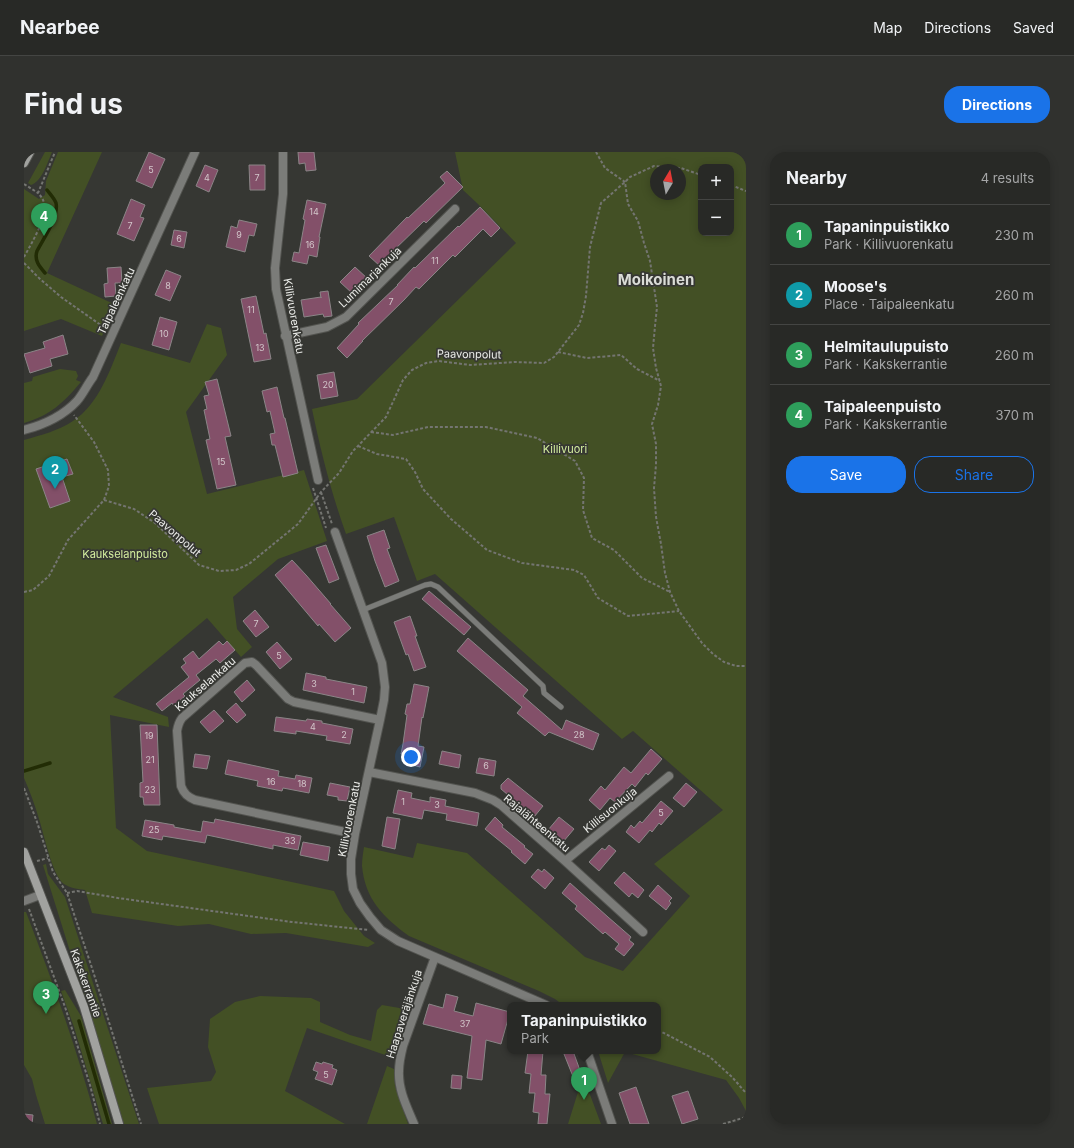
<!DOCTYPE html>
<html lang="en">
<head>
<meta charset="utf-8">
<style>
  body { margin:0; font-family:Inter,sans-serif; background:#30312e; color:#f1f3f6 }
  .controls { position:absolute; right:12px; top:12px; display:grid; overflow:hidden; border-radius:8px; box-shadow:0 2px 10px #0003 }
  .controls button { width:36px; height:36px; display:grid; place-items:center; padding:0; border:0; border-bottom:1px solid #444543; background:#282926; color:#f1f3f6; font:20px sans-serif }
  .compass { position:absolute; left:626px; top:12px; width:36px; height:36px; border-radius:50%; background:#282926; box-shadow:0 2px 10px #0003; rotate:10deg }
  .you { position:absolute; left:387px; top:605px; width:14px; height:14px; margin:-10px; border:3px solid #fff; border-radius:50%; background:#1a73e8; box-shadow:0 0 0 6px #1a73e833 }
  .badge { display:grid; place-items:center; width:26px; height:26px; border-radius:50%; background:#1a73e8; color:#fff; font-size:13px; font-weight:700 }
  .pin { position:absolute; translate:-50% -33px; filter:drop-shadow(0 1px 2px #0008) }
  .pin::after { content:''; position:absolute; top:21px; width:14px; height:12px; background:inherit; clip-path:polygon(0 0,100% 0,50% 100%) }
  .popup { position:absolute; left:483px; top:850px; width:154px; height:52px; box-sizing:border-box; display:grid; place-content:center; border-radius:8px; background:#282926; filter:drop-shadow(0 1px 3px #0005); font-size:13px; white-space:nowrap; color:#a5a6a7 }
  .popup b { font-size:15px; color:#f1f3f6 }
  .popup::after { content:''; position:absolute; left:50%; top:100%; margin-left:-8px; border:8px solid transparent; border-top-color:#282926 }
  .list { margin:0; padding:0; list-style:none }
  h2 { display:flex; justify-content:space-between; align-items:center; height:52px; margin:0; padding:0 16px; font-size:17px }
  h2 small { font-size:13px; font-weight:400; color:#a5a6a7 }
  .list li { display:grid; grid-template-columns:26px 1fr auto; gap:12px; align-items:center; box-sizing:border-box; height:60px; padding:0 16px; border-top:1px solid #444543 }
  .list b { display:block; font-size:15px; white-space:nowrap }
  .list p { margin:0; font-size:13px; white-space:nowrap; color:#a5a6a7 }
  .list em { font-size:13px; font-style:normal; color:#a5a6a7 }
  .actions { display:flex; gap:8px; padding:12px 16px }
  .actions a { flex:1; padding:9px 0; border:1px solid #1a73e8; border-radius:16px; text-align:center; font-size:14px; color:#1a73e8 }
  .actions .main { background:#1a73e8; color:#fff }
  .map { position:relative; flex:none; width:722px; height:972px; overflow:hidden; border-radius:16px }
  header { display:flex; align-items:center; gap:24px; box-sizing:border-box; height:56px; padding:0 20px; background:#282926; border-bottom:1px solid #444543 }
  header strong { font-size:19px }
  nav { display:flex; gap:22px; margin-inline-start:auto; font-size:14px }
  .intro { display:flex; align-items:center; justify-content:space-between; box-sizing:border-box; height:96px; padding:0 24px }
  h1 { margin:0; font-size:28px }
  .button { padding:10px 18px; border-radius:16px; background:#1a73e8; color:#fff; font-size:14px; font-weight:700 }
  main { display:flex; gap:24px; padding:0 24px }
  aside { flex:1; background:#282926; border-radius:16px; box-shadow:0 2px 10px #0003 }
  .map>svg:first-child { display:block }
</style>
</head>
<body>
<header>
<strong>Nearbee</strong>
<nav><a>Map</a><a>Directions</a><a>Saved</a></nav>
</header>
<div class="intro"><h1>Find us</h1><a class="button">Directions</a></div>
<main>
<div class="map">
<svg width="722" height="972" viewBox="0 0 722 972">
  <rect width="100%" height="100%" fill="#363733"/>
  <path fill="#435025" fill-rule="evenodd" d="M21 0H28C24 9 18 30 7 33L4 31Z
    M34 0H78L23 121 92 153 78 184 37 167 0 179V37L15 47 21 43 22 29Z
    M431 0H722V959L715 946 702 928 601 900 584 931 574 899H634V853H539L531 847 515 839 385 784C359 765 341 747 338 714 338 708 339 701 340 695L389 706 393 691 443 701 561 805 599 819 666 744 630 712 699 658 609 579 598 587 411 422 393 429 370 365 322 382C307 340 297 300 288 257L333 247 492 91 454 52 439 38ZM677 15H707V81H677ZM632 18H656V42H632Z
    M183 172 197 176 203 203 162 260 183 342 280 318 303 389 254 407 209 445 213 477 228 495 217 505 183 466 89 545 144 565 145 575 86 563 92 676 123 699 310 739 320 759 340 784 351 791 344 795 262 781 227 782 185 772 154 774 68 761 61 738C54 737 46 736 40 732 28 723 20 682 15 667 11 653 6 640 0 626V288C17 283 34 279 49 269 75 252 86 218 97 191L166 211Z
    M36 217 52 219 54 224 52 228 57 230C39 251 27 263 0 271V231L8 229 9 225Z
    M22 712 24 722 41 745 115 972H100L19 713Z
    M0 760H2C29 830 54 900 73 972H21L12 943 8 927 0 913Z
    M41 838 57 864 88 972H79L50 875 37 839Z
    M236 844 287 846 296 850V870L326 883 347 889 353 858 358 853 387 858 378 879 372 901 367 905 283 876 261 939 321 972H135L123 936 187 929 192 920 184 895 186 867 211 850Z
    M363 914 370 917 371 934 384 972H343Z
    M559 924 577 972H544Z"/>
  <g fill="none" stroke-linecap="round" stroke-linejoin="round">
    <path stroke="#222c05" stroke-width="3.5" d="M21 121C15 114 10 108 13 99 19 87 35 65 32 51 30 46 26 42 23 38
      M0 619 26 611
      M55 869 85 972"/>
  </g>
  <path fill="#835069" stroke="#8b8587" d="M125 0 141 7 128 36 112 29Z
    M274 0H290L292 18 282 19 281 11 275 12Z
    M181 13 194 18 185 40 172 34Z
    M225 13H241V38H226Z
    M423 19 439 35 402 71 400 69 367 101 369 102 357 115 345 104 383 65 384 66 421 31 416 25Z
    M107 47 121 53 116 65 120 66 110 89 93 82Z
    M283 48 302 52 295 85H296L293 105 285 103 283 112 268 109 270 100 275 101 281 68 279 67Z
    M456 55 476 76 467 85 459 77 431 105 429 103 395 137 392 135 380 148 338 189H339L323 206 313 196 335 172 334 171 374 133H373L390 115 391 116 434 74 435 75Z
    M215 68 233 72 230 84 225 83 221 100 202 95 207 74 213 76Z
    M150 78 163 80 160 96 147 93Z
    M97 115 98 131H91L92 144 81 145 80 132 84 131 83 116Z
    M331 115 344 127 329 142 316 130Z
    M142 118 157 124 146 149 131 143Z
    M304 139 308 164 300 165 299 162 280 165 277 148 297 145V146L296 140Z
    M232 144 240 182 242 181 247 207 230 210 217 147Z
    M136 165 153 170 145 198 128 193Z
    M39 183 44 202 26 207 28 214 6 221 0 202 21 196 19 190Z
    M310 220 314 244 297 247 293 223Z
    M193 227 207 284 201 285 212 333 193 337 182 288 186 287 180 258 183 257 180 244 185 243 181 230Z
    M253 235 260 266H261L274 321 259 325 251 293H248L246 282 251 281 246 259 243 260 238 239Z
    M43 307 49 322 38 325 46 349 26 356 12 317Z
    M360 378 366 396 363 397 375 429 361 435 351 409 343 384Z
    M302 393 315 427 305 431 292 396Z
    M268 408 282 423 307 452H306L327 476 311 490 295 472 294 474 251 423Z
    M405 439 447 475 440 483 398 447Z
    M231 458 245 475 232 485 219 469Z
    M386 464 393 484H391L402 515 390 519 384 502 382 503 370 470Z
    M444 486 504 538 499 544 538 578 542 568 575 582 569 598 525 580 521 584 493 561 498 555 433 499Z
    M195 489 199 493 203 489 211 498 196 511 192 507 172 523 176 528 159 542 161 544 150 554 148 551 138 559 132 552 165 525 157 515 162 511 159 507 169 499 175 507Z
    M253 490 268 507 256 517 242 500Z
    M282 521 302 525V527L343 535 340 551 279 538Z
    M223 528 231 538 218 550 210 540Z
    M390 532 405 535 399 566 398 565 394 594 400 595 396 615 385 612 387 604 377 602 379 592 383 563 381 562 383 552H386Z
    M212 551 222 563 213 571 202 560Z
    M190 558 200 569 186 581 176 570Z
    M252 565 282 569 283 567 298 569V571L329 577 326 592 302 588 303 584 272 579V582L250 579Z
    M116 573H133L136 653H120L119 645H116V631L119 630Z
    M627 597 638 607 624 623 622 621 611 635 608 632 591 650 586 646 576 658 565 648 577 634 581 638 600 615 607 621Z
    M418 599 437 603 435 616 415 612Z
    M171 602 186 604 183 617 169 615Z
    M455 606 472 609 470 624 452 621Z
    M204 608 255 619 254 624 271 627 272 623 288 626 285 641 259 636 258 639 233 634 234 629 201 622Z
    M484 626 519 654 510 665 477 637V633Z
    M306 631 326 635 323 649 314 648V645L303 643Z
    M662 631 673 640 660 655 649 646Z
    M374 638 388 641 387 646 406 650V645L422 648 421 654 455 661 453 674 422 668 423 662 400 658 398 667 369 661Z
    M637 649 649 659 637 673 635 671 628 680 626 678 615 691 602 680 607 673 610 676 616 669 618 671Z
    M363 665 376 667 371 697 358 694Z
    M471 665 479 673 478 675 501 694 500 695 509 702 501 712 487 700 488 699 461 677Z
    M535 665 550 677 539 690 524 678Z
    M191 667 277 684 274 698 249 693V697L183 683 181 691 139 684 138 688 118 684 121 668 150 673V675L177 680 179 669 190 671Z
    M279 690 306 695 304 709 276 703Z
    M585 693 592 699 575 719 565 710 578 696 581 698Z
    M514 717 518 720 520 717 530 726 521 737 507 725Z
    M600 720 620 738 614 746 608 741 605 745 590 731Z
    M546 731 584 765 607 785 605 788 610 792 600 804 591 797 595 792 581 780 579 782 551 757 553 754 538 741Z
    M634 733 648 746 645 749 647 751 642 758 625 744Z
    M422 842 434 845 430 859 449 864 452 851 486 860 477 892 462 888 458 928 443 926 448 884 399 872 405 852 419 856Z
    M504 899H519L517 923H522L521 942H526L523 972H514L515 961 509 960 511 941H505L507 922 501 921Z
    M549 899 558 924 554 937 540 902Z
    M292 910 298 912 299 910 309 913 308 916 313 918 308 933 291 927 294 920 289 918Z
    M428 923 438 924 437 937 427 936Z
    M612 935 625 972H606L595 941Z
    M664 939 674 967 658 972 648 944Z
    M0 962 9 963 8 972H0Z"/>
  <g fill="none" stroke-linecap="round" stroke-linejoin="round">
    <g stroke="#535450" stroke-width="6">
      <path id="lane" d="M339 458 401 433 407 432 414 435 519 534 520 541 537 555"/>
    </g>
    <g stroke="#535450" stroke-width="10">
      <path id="street" d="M259 0V42L251 116 252 137 294 328
        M261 184 303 175 322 165 431 57
        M0 278C19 273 39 264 53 249 59 242 63 233 69 225L171 0
        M311 380 358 511 361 535 360 548 356 568 331 682 327 707V722L329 737 336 751 346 765 357 778 374 789 522 853
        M345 620 451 641 469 648 477 653 541 709 619 780
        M331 682 171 648C164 645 160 642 157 634L153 579C154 573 155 570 158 566L221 511 228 510 232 513 264 547 270 550 356 568
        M541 709 645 624
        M0 749 16 743
        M563 899 588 972
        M390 972C383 955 374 938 375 919 375 911 377 902 379 894L411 805"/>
    </g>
    <g stroke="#535450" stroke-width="10">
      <path id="secondary" d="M0 11 6 0
        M0 700 60 855 95 972"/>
    </g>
    <path stroke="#747571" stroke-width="2" stroke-dasharray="3 2" stroke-linecap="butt" d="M572 0 581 16 601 30 604 52 614 69 620 91 626 109 633 155 631 174 629 196 632 216 637 234 634 253 628 272 632 292V313L630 336 632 365 637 392 641 421 646 440 655 459 678 491 689 502 700 510 712 514H722
      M0 32 14 41
      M707 33 722 39
      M0 105C6 94 22 67 21 55 20 49 18 45 14 41L31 0
      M0 111 16 127 37 145 81 176
      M534 200 563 206 597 203 613 217 636 229
      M347 280 369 283 404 275H462L513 286 551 309 560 326 559 358 568 386 590 398 618 426 646 440
      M334 294 353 302 382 307 391 320 399 337 427 367 463 398 498 411 550 418 560 423 574 446 604 464 655 459
      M289 336 302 376
      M297 340 308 372
      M80 348 110 357 131 371 175 413 195 419 212 418 225 412 274 372 297 340 315 321 329 299 362 265 379 228 388 218 402 211 415 209 446 213 491 210 520 211 530 205 555 173 559 161 562 144 566 95 577 51 601 30 606 25 630 14 657 16 677 23
      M0 440 9 438 25 424 44 388 80 348 85 334 84 318 70 290 50 263
      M0 636 13 670 29 720 43 741 68 816 117 972
      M13 709 24 706
      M43 741 53 739 94 746 268 770 345 778
      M5 757 41 855 66 933 76 972
      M634 878 686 905 708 925 722 941
      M552 899 554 904
      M699 972 722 965"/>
    <use href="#lane" stroke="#7b7c79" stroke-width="5"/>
    <use href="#street" stroke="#7b7c79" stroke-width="8"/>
    <use href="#secondary" stroke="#a1a29f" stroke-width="8"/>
  </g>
  <g text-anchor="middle" stroke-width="3.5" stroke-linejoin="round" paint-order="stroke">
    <g font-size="9" fill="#d2c6ca">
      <text x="127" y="21">5</text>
      <text x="183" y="29">4</text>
      <text x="233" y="29">7</text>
      <text x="290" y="63">14</text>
      <text x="106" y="77">7</text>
      <text x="215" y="86">9</text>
      <text x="155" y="90">6</text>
      <text x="286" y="96">16</text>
      <text x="411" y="112">11</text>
      <text x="144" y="137">8</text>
      <text x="367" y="153">7</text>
      <text x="227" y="161">11</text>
      <text x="140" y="185">10</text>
      <text x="236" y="199">13</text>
      <text x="304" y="236">20</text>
      <text x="197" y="313">15</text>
      <text x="232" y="475">7</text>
      <text x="255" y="507">5</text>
      <text x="290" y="535">3</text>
      <text x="329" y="543">1</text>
      <text x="289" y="578">4</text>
      <text x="320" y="586">2</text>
      <text x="555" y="586">28</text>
      <text x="125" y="587">19</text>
      <text x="126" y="611">21</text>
      <text x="462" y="617">6</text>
      <text x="247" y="633">16</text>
      <text x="278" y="635">18</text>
      <text x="126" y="641">23</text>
      <text x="379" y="653">1</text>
      <text x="413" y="656">3</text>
      <text x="637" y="664">5</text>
      <text x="130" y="681">25</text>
      <text x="266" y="692">33</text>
      <text x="441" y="875">37</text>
      <text x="302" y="926">5</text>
    </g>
    <g font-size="11" fill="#ecedea" stroke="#363733">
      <text transform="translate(346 125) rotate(-44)" y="4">Lumimarjankuja</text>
      <text transform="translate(92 149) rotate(-65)" y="4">Taipaleenkatu</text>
      <text transform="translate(270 164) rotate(80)" y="4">Killivuorenkatu</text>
      <text transform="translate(445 202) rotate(1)" y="4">Paavonpolut</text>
      <text transform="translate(151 381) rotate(41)" y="4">Paavonpolut</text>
      <text transform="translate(181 532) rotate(-41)" y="4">Kaukselankatu</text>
      <text transform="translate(586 658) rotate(-39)" y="4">Killisuonkuja</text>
      <text transform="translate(325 667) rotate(-79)" y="4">Killivuorenkatu</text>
      <text transform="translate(513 671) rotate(40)" y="4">Rajalähteenkatu</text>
      <text transform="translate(62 831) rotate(70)" y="4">Kakskerrantie</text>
      <text transform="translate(380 862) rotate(-72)" y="4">Haapaveräjänkuja</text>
    </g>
    <g font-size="11" fill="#d3ed9e" stroke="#363733">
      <text x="541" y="301">Killivuori</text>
      <text x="101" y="406">Kaukselanpuisto</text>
    </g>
    <g font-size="15" font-weight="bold" fill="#dadcd6" stroke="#363733">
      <text x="632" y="133">Moikoinen</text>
    </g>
  </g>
</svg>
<div class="controls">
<button>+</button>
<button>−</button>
</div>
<svg class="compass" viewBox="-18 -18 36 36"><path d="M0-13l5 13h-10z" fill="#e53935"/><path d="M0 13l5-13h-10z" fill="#a5a6a7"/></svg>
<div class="you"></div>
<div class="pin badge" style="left:560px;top:948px;background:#2e9e5b">1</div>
<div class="popup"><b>Tapaninpuistikko</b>Park</div>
<div class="pin badge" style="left:31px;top:337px;background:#0f9aa8">2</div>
<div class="pin badge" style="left:22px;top:862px;background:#2e9e5b">3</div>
<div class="pin badge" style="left:20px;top:84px;background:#2e9e5b">4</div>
</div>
<aside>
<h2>Nearby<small>4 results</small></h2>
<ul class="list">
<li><span class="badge" style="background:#2e9e5b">1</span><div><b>Tapaninpuistikko</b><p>Park · Killivuorenkatu</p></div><em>230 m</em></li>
<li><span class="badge" style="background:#0f9aa8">2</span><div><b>Moose's</b><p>Place · Taipaleenkatu</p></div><em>260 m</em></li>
<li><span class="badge" style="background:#2e9e5b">3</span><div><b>Helmitaulupuisto</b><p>Park · Kakskerrantie</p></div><em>260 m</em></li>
<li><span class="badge" style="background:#2e9e5b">4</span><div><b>Taipaleenpuisto</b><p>Park · Kakskerrantie</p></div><em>370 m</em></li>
</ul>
<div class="actions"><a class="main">Save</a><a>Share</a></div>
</aside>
</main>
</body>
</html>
